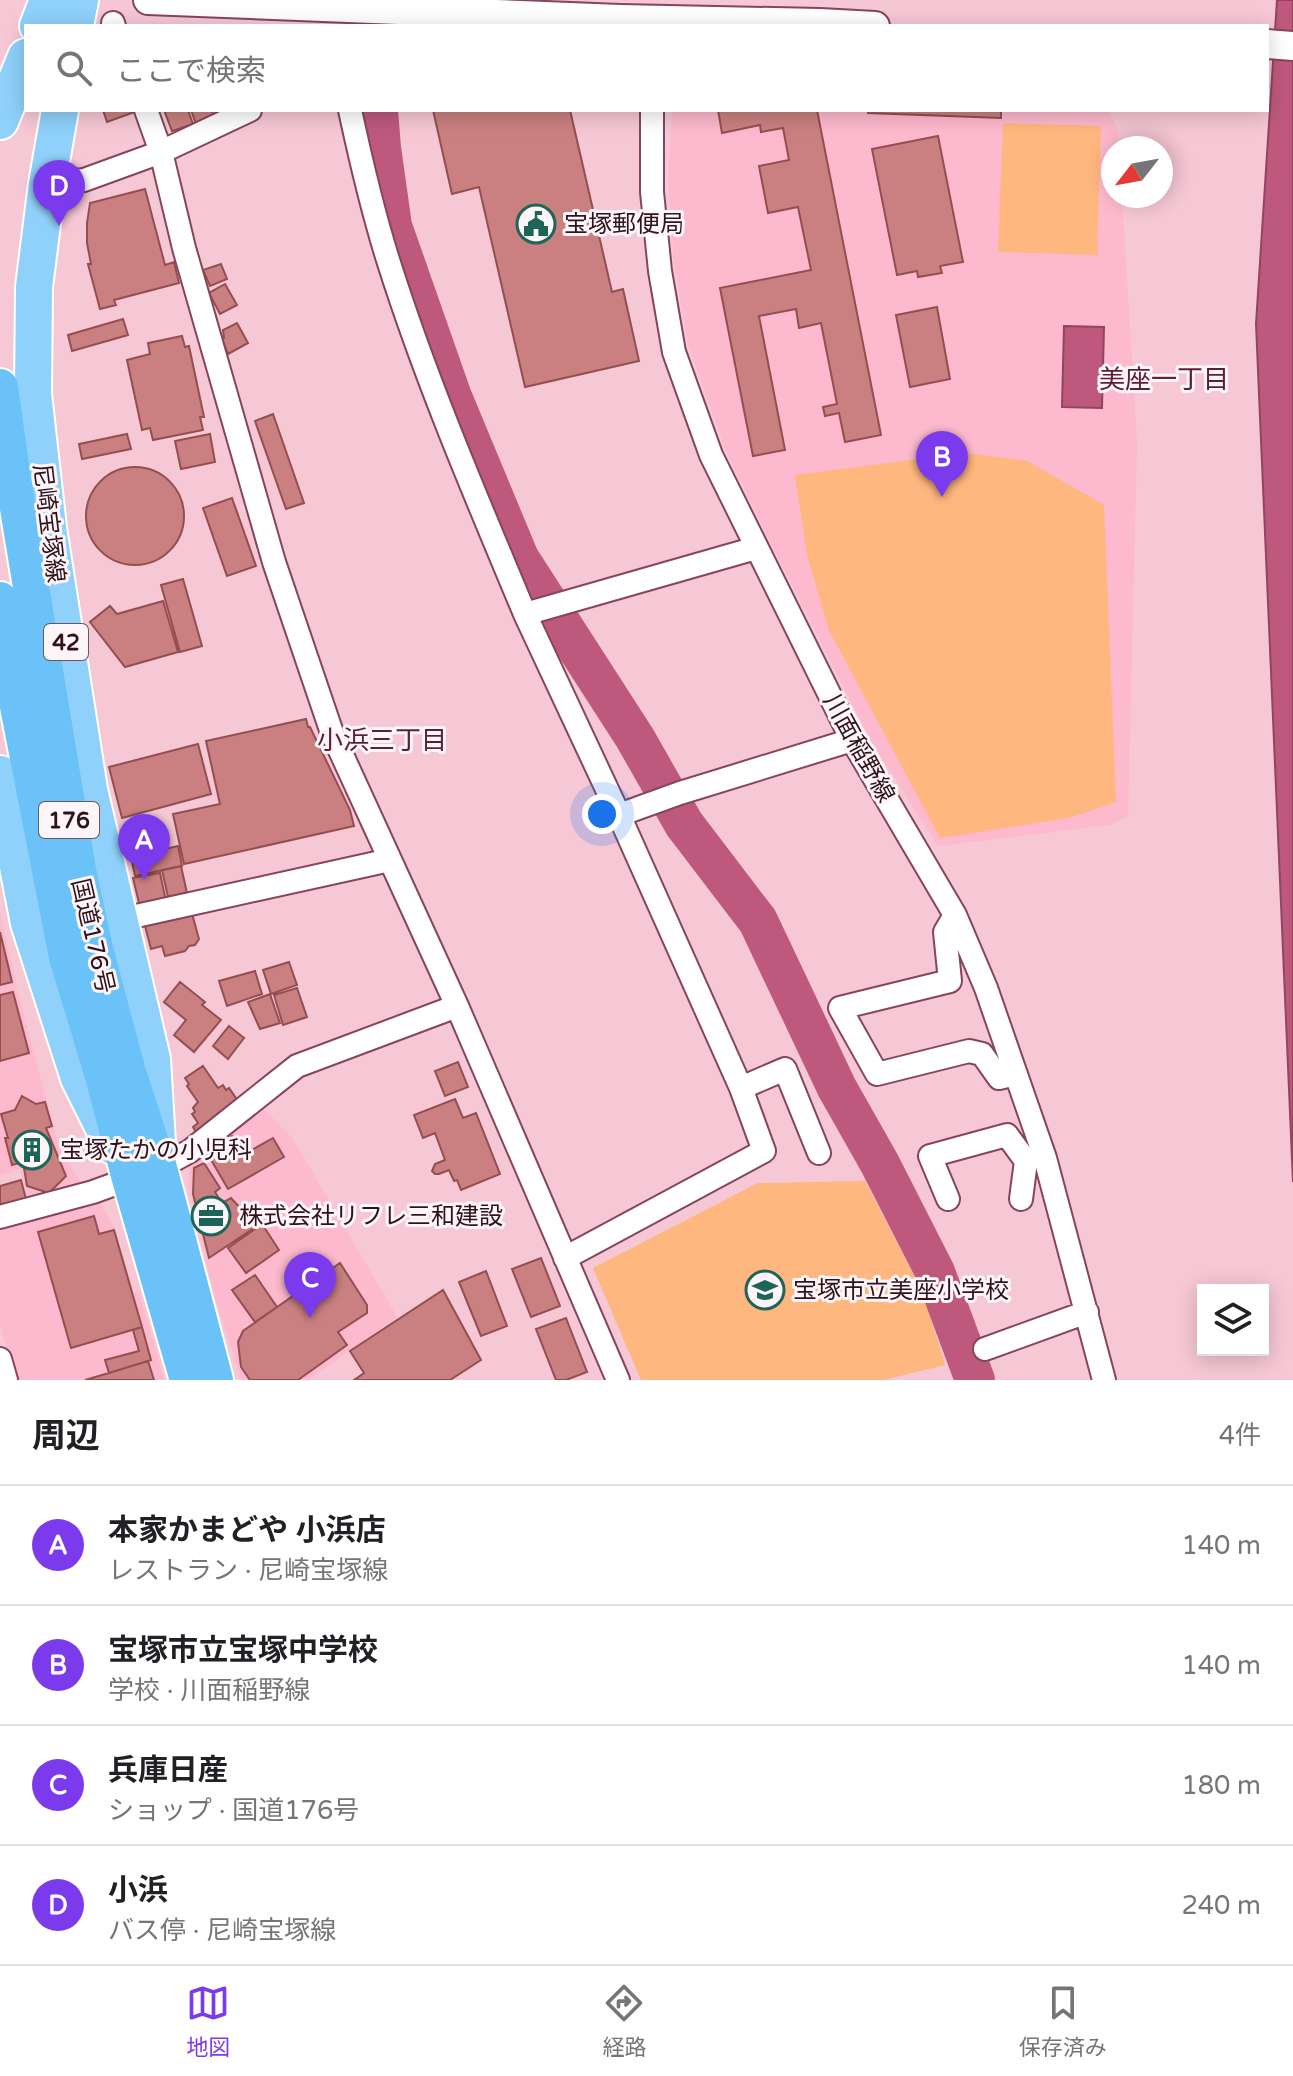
<!DOCTYPE html>
<html lang="ja">
<head>
<meta charset="utf-8">
<style>
  body { margin:0; font-family:"Varela Round","Noto Sans JP",sans-serif; background:#f6f6f6; color:#202124 }
  .controls { position:absolute; right:24px; bottom:24px; display:grid; overflow:hidden; border-radius:0px; box-shadow:0 4px 20px #0003 }
  .controls button { width:72px; height:72px; display:grid; place-items:center; padding:0; border:0; border-bottom:2px solid #e0e0e0; background:#fff; color:#202124; font:40px sans-serif }
  .compass { position:absolute; left:1101px; top:136px; width:72px; height:72px; border-radius:50%; background:#fff; box-shadow:0 4px 20px #0003; rotate:239deg }
  .you { position:absolute; left:602px; top:814px; width:28px; height:28px; margin:-20px; border:6px solid #fff; border-radius:50%; background:#1a73e8; box-shadow:0 0 0 12px #1a73e833 }
  .badge { display:grid; place-items:center; width:52px; height:52px; border-radius:50%; background:#7c3aed; color:#fff; font-size:26px; font-weight:700 }
  .pin { position:absolute; translate:-50% -66px; filter:drop-shadow(0 2px 4px #0008) }
  .pin::after { content:''; position:absolute; top:42px; width:28px; height:24px; background:inherit; clip-path:polygon(0 0,100% 0,50% 100%) }
  .list { margin:0; padding:0; list-style:none }
  h2 { display:flex; justify-content:space-between; align-items:center; height:104px; margin:0; padding:0 32px; font-size:34px }
  h2 small { font-size:26px; font-weight:400; color:#757577 }
  .list li { display:grid; grid-template-columns:52px 1fr auto; gap:24px; align-items:center; box-sizing:border-box; height:120px; padding:0 32px; border-top:2px solid #e0e0e0 }
  .list b { display:block; font-size:30px; white-space:nowrap }
  .list p { margin:0; font-size:26px; white-space:nowrap; color:#757577 }
  .list em { font-size:26px; font-style:normal; color:#757577 }
  .icon { flex:none; width:44px; height:44px; fill:none; stroke:currentColor; stroke-width:2; stroke-linecap:round; stroke-linejoin:round }
  .map { position:relative; flex:none; width:1293px; height:1380px; overflow:hidden }
  .search { position:absolute; background:#fff; box-shadow:0 4px 20px #0003; left:24px; right:24px; top:24px; height:88px; display:flex; align-items:center; gap:20px; box-sizing:border-box; padding:0 28px; border-radius:0px; color:#757577; font-size:30px }
  .sheet { height:584px; background:#fff }
  nav { display:flex; justify-content:space-around; align-items:center; box-sizing:border-box; height:112px; border-top:2px solid #e0e0e0; background:#fff; font-size:22px; color:#757577 }
  nav a { display:grid; justify-items:center; gap:4px }
  nav .on { color:#7c3aed }
  .map>svg:first-child { display:block }
</style>
</head>
<body>
<div class="map">
<svg width="1293" height="1380" viewBox="0 0 1293 1380">
  <rect width="100%" height="100%" fill="#f6c7d5"/>
  <path fill="#fdb9cd" d="M672 110H1109L1118 130 1119 148H1113V196H1122L1137 444 1128 816 1109 825 938 846 871 741 771 544 725 449 688 344 674 262 668 178Z
    M0 912 17 988 58 1144 82 1185 29 1200 20 1169 0 1175Z
    M262 1107 293 1139 397 1317 308 1380H242L215 1298 189 1188V1158Z
    M100 1202 115 1229 134 1293 139 1292 164 1380H16L0 1325V1229Z"/>
  <path fill="#feb77e" d="M1003 123 1101 126 1097 255 998 252Z
    M966 453 1027 461 1104 505 1116 802 1069 818 940 838 829 630 807 555 795 475Z
    M865 1181 923 1293 945 1365 884 1380H641L593 1268 758 1183Z"/>
  <path fill="#be597d" stroke="#934460" stroke-width="2" d="M1277 0H1293V1182L1256 324Z
    M1064 326 1104 327 1102 408 1062 407Z"/>
  <g fill="none" stroke-linecap="round" stroke-linejoin="round">
    <path stroke="#be597d" stroke-width="40" d="M378 110 381 148 392 226 452 397 519 558 635 738 684 824 758 921 837 1088 880 1164 935 1272 975 1380"/>
  </g>
  <path fill="#ca8080" stroke="#944e50" stroke-width="2" d="M103 110H140L107 122Z
    M164 110H188L193 124 172 131Z
    M191 110H212L214 117 196 124Z
    M433 110H570L612 292 623 289 639 361 525 387 479 187 452 194Z
    M718 110H817L881 435 845 442 839 413 825 416 823 407 837 404 821 323 799 328 796 309 759 316 785 450 753 456 720 288 811 270 798 207 768 213 759 166 789 160 783 128 761 132 760 125 722 133Z
    M868 110H1001V118L868 113Z
    M938 136 963 262 940 266 942 273 918 277 917 271 897 275 872 149Z
    M145 189 165 265 174 262 179 283 114 300 116 305 100 309 88 264H91L87 243V223L90 203Z
    M221 264 227 279 210 286 203 270Z
    M225 284 237 305 220 314 209 293Z
    M937 307 950 379 910 387 896 315Z
    M123 319 128 335 72 351 68 335Z
    M237 323 248 343 228 354 222 339 224 338 223 330Z
    M182 336 185 347 189 346 204 417H200L203 430 153 440 150 428 142 430 127 360 150 354 148 343Z
    M273 414 304 503 286 509 255 421Z
    M127 434 131 449 82 459 79 444Z
    M210 434 215 462 181 469 175 441Z
    M86 516a49 49 0 1 1 98 0a49 49 0 1 1-98 0Z
    M232 498 256 566 227 576 203 508Z
    M183 579 202 646 180 652 161 585Z
    M163 601 178 652 125 667 90 622 110 606 117 614Z
    M306 719 308 727H310L350 810 354 826 184 864 173 814 220 804 206 741Z
    M198 744 211 794 122 818 109 767Z
    M178 846 182 866 135 876 131 857Z
    M181 866 187 893 168 897 162 870Z
    M160 873 166 901 140 907 133 878Z
    M191 910 199 939 195 945 189 946 185 951 165 956 162 946 151 949 144 922Z
    M0 932 12 982 0 985Z
    M289 962 297 985 271 994 263 970Z
    M255 971 262 994 227 1006 219 981Z
    M180 982 205 1002 202 1005 221 1020 194 1052 174 1035 186 1020 164 1002Z
    M297 988 307 1017 283 1025 274 995Z
    M13 992 29 1053 0 1061V995Z
    M270 994 280 1023 260 1029 248 1002Z
    M229 1026 244 1038 228 1059 213 1046Z
    M458 1062 468 1087 445 1096 435 1071Z
    M203 1066 218 1088 223 1085 226 1090 229 1088 240 1104 196 1132 193 1127 198 1123 192 1114 195 1112 193 1108 198 1102 187 1086 189 1084 185 1078Z
    M22 1096 36 1104 45 1102 52 1126 46 1128 66 1176 49 1193 27 1186 23 1162 12 1165 5 1138H8L1 1114 15 1110Z
    M455 1099 463 1118 476 1113 500 1174 461 1190 457 1180 454 1181 449 1170 439 1174H435L432 1171 435 1164 445 1160 435 1133 423 1138 414 1115Z
    M232 1136 243 1155 273 1138 284 1157 228 1189 206 1151Z
    M204 1163 220 1188 215 1192 222 1203 231 1198 257 1226 209 1258 193 1194 194 1168Z
    M21 1180 26 1199 0 1206V1186Z
    M94 1216 99 1234 114 1230 142 1327 71 1348 38 1232Z
    M262 1224 279 1250 246 1273 228 1248Z
    M541 1258 560 1306 531 1317 512 1269Z
    M340 1263 367 1305V1313L338 1332 347 1345 298 1380H250L241 1367 238 1342 243 1331Z
    M486 1271 507 1326 481 1336 459 1282Z
    M255 1275 277 1307 255 1322 232 1290Z
    M443 1290 481 1360 450 1380H354L364 1373 350 1351Z
    M566 1318 587 1372 566 1380H556L536 1329Z
    M142 1327 151 1360 109 1373 105 1360 139 1351 133 1330Z
    M148 1361 154 1380H85L109 1373Z"/>
  <g fill="none" stroke-linecap="round" stroke-linejoin="round">
    <g stroke="#86455b" stroke-width="26">
      <path id="minor" d="M113 23 114 26
        M146 110 161 152 184 248 274 562 332 733 457 1006 618 1380
        M350 110C361 161 373 213 389 263 427 383 477 499 525 614
        M652 110V192L660 271 674 352 711 455 852 740 955 915 986 988 1045 1158 1104 1380
        M47 184 84 180 161 152 250 110
        M619 815 680 793 852 740
        M955 915 945 932 950 981 840 1008 877 1074 969 1051 982 1054 999 1078 1016 1074
        M118 920 390 860
        M741 1088 785 1069 819 1153
        M948 1199 930 1156 1007 1135 1026 1161 1021 1199
        M0 1217 93 1192 159 1168 190 1151 297 1066 457 1006
        M565 1258 764 1151 741 1088 619 815 525 614 756 548
        M985 1349 1087 1312
        M0 1359 6 1380"/>
    </g>
    <g stroke="#86455b" stroke-width="32">
      <path id="tertiary" d="M148 0 620 19 820 23 875 26
        M1267 44 1293 46"/>
    </g>
    <g stroke="#fff" stroke-width="40">
      <path id="primary" d="M38 26 48 0
        M75 26 80 0
        M60 110 47 184 34 287 33 394 48 528 89 790 152 1059 157 1143
        M0 121 26 57
        M0 774 29 923 79 1078 113 1146"/>
    </g>
    <g stroke="#fff" stroke-width="40">
      <path id="trunk" d="M0 387 11 466 78 870 95 949 127 1069 159 1168 215 1380
        M0 600 7 650 67 957 103 1076 130 1179 188 1380"/>
    </g>
    <use href="#minor" stroke="#fff" stroke-width="22"/>
    <use href="#tertiary" stroke="#fff" stroke-width="28"/>
    <use href="#primary" stroke="#8fd1fa" stroke-width="36"/>
    <use href="#trunk" stroke="#6ac2f8" stroke-width="36"/>
  </g>
  <defs>
    <g id="civic-ring" transform="scale(2)"><circle r="9.5" fill="#fdf5f7" stroke="#1d6559" stroke-width="1.5"/><path d="M-.6-6.5H3V-4.5H.6V-3L4-1V1h2V6H-6V1h2V-1L-.6-3ZM-1.2 2.5V6h2.4V2.5Z" fill="#1d6559"/></g>
    <g id="building-ring" transform="scale(2)"><circle r="9.5" fill="#fdf5f7" stroke="#1d6559" stroke-width="1.5"/><path d="M-4-6H4V6H1V3H-1V6H-4ZM-2.5-4.3h1.7v1.8h-1.7ZM.8-4.3h1.7v1.8H.8ZM-2.5-1h1.7V.8h-1.7ZM.8-1h1.7V.8H.8Z" fill="#1d6559"/></g>
    <g id="office-ring" transform="scale(2)"><circle r="9.5" fill="#fdf5f7" stroke="#1d6559" stroke-width="1.5"/><path d="M-6-3h4V-5.5h4V-3h4V5H-6ZM-1-4.5V-3h2v-1.5ZM-6 0V1H6V0Z" fill="#1d6559"/></g>
    <g id="school-ring" transform="scale(2)"><circle r="9.5" fill="#fdf5f7" stroke="#1d6559" stroke-width="1.5"/><path d="M0-5L7-2L0 1L-7-2ZM-4 1L0 2.5L4 1V4Q0 6-4 4Z" fill="#1d6559"/></g>
  </defs>
  <g fill-rule="evenodd">
    <use href="#civic-ring" x="536" y="224"/>
    <use href="#building-ring" x="32" y="1150"/>
    <use href="#office-ring" x="211" y="1216"/>
    <use href="#school-ring" x="765" y="1290"/>
  </g>
  <g text-anchor="middle" stroke-width="6" stroke-linejoin="round" paint-order="stroke">
    <g fill="#fdf5f7" stroke="#6c565e" stroke-width="2">
      <rect x="44" y="624" width="44" height="36" rx="6"/>
      <rect x="39" y="802" width="60" height="36" rx="6"/>
    </g>
    <g font-size="22" font-weight="bold" fill="#2e121c">
      <text x="66" y="650">42</text>
      <text x="69" y="828">176</text>
    </g>
    <g font-size="24" fill="#2e121c" stroke="#fdf5f7" text-anchor="start">
      <text x="564" y="232">宝塚郵便局</text>
      <text x="60" y="1158">宝塚たかの小児科</text>
      <text x="239" y="1224">株式会社リフレ三和建設</text>
      <text x="793" y="1298">宝塚市立美座小学校</text>
    </g>
    <g font-size="24" fill="#2e121c" stroke="#fdf5f7">
      <text transform="translate(49 523) rotate(83)" y="8">尼崎宝塚線</text>
      <text transform="translate(859 748) rotate(61)" y="8">川面稲野線</text>
      <text transform="translate(93 936) rotate(77)" y="8">国道176号</text>
    </g>
    <g font-size="26" fill="#5b1e35" stroke="#fdf5f7">
      <text x="1164" y="388">美座一丁目</text>
      <text x="382" y="749">小浜三丁目</text>
    </g>
  </g>
</svg>
<div class="controls">
<button><svg class="icon" aria-label="layers" viewBox="0 0 24 24"><path d="M12 4l9 5-9 5-9-5zM3 14l9 5 9-5"/></svg></button>
</div>
<svg class="compass" viewBox="-18 -18 36 36"><path d="M0-13l5 13h-10z" fill="#e53935"/><path d="M0 13l5-13h-10z" fill="#757577"/></svg>
<div class="you"></div>
<div class="pin badge" style="left:144px;top:880px">A</div>
<div class="pin badge" style="left:942px;top:497px">B</div>
<div class="pin badge" style="left:310px;top:1318px">C</div>
<div class="pin badge" style="left:59px;top:226px">D</div>
<div class="search"><svg class="icon" aria-label="search" viewBox="0 0 24 24"><circle cx="10" cy="10" r="6"/><path d="M15 15l6 6"/></svg>ここで検索</div>
</div>
<section class="sheet">
<h2>周辺<small>4件</small></h2>
<ul class="list">
<li><span class="badge">A</span><div><b>本家かまどや 小浜店</b><p>レストラン · 尼崎宝塚線</p></div><em>140 m</em></li>
<li><span class="badge">B</span><div><b>宝塚市立宝塚中学校</b><p>学校 · 川面稲野線</p></div><em>140 m</em></li>
<li><span class="badge">C</span><div><b>兵庫日産</b><p>ショップ · 国道176号</p></div><em>180 m</em></li>
<li><span class="badge">D</span><div><b>小浜</b><p>バス停 · 尼崎宝塚線</p></div><em>240 m</em></li>
</ul>
</section>
<nav>
<a class="on"><svg class="icon" aria-label="map" viewBox="0 0 24 24"><path d="M3 6l6-2 6 2 6-2v14l-6 2-6-2-6 2zM9 4v14M15 6v14"/></svg>地図</a>
<a><svg class="icon" aria-label="directions" viewBox="0 0 24 24"><path d="M12 3l9 9-9 9-9-9zM9 14v-3h6M13 9l2 2-2 2"/></svg>経路</a>
<a><svg class="icon" aria-label="saved" viewBox="0 0 24 24"><path d="M7 4h10v16l-5-4-5 4z"/></svg>保存済み</a>
</nav>
</body>
</html>
